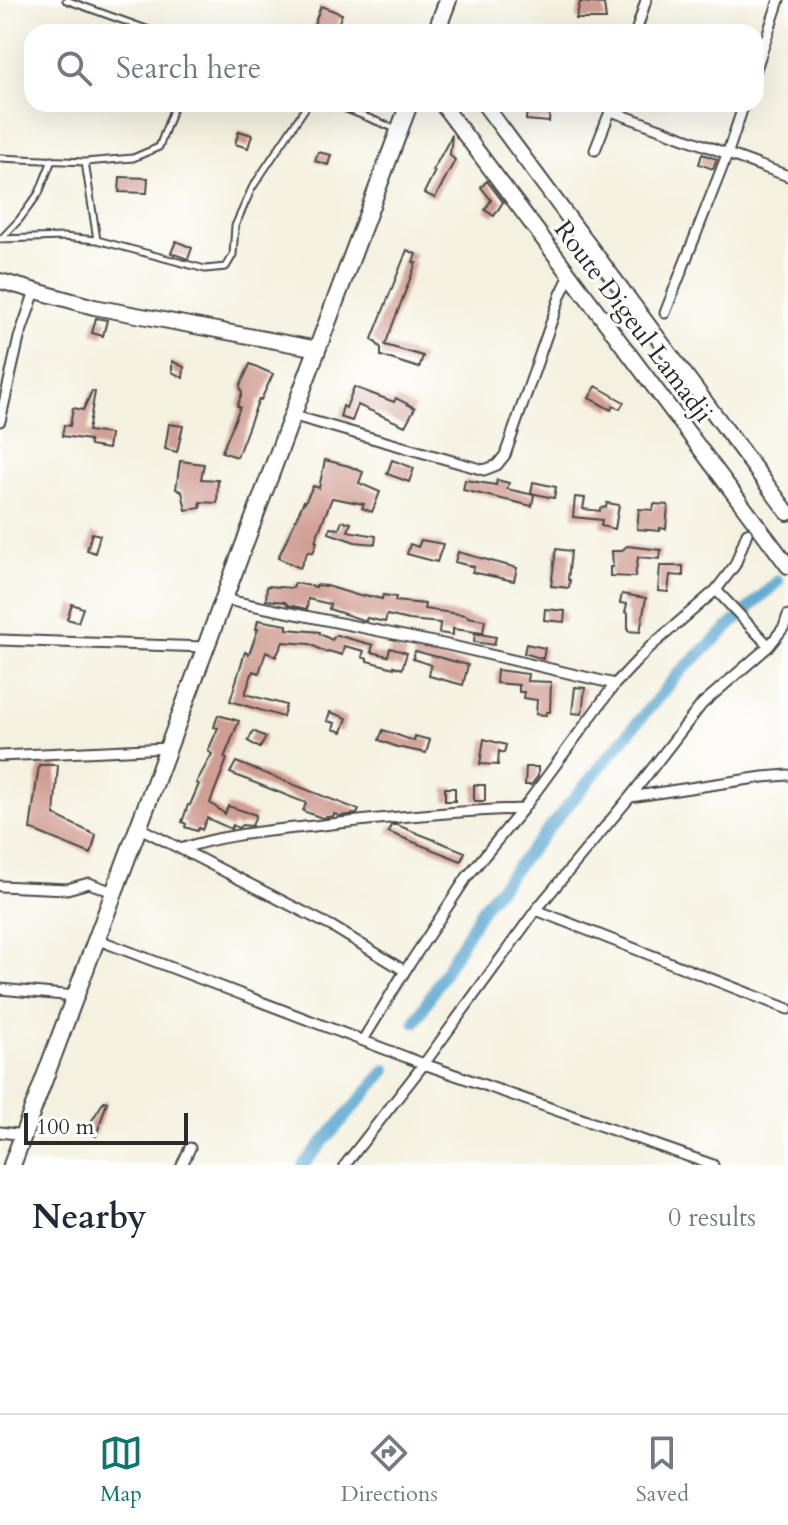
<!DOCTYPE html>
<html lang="en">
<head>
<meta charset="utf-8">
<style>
  body { margin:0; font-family:Cardo,serif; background:#f6f6f7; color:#1f2937 }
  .scale { position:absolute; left:24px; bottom:20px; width:164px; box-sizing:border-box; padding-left:8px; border:4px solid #2b2b2b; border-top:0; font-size:22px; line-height:28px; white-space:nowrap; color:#2b2b2b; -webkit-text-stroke:6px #fff; paint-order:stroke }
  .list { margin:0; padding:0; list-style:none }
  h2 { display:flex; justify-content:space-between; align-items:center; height:104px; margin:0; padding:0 32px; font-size:34px }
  h2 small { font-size:26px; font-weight:400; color:#747a83 }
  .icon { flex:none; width:44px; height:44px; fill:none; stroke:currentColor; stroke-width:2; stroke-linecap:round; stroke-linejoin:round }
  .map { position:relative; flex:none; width:788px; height:1165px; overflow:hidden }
  .search { position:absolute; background:#fff; box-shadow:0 8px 32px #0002; left:24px; right:24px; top:24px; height:88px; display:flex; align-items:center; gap:20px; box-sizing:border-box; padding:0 28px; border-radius:24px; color:#747a83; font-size:30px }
  .sheet { height:248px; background:#fff }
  nav { display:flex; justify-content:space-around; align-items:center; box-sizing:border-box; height:112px; border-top:2px solid #e0e1e3; background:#fff; font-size:22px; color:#747a83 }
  nav a { display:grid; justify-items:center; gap:4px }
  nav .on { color:#0f766e }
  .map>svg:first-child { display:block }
</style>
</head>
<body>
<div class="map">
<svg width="788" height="1165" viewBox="0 0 788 1165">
  <rect width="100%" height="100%" fill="#fff"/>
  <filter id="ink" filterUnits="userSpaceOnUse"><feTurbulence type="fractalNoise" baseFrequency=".0125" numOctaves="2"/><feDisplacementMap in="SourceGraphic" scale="16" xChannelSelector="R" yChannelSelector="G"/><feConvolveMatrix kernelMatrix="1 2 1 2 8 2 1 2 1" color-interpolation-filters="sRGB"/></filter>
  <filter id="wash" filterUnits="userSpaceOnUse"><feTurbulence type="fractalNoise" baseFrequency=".006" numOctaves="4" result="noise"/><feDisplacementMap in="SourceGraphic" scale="32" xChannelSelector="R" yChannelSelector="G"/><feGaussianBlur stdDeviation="1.8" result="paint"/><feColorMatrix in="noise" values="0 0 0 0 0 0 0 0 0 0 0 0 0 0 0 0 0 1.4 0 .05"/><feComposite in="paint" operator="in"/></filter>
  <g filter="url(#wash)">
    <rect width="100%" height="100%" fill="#f5f1e0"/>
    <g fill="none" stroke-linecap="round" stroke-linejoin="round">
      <path stroke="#53a3cd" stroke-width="12" d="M415 1022 484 906 677 675 778 581
        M303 1165 386 1070"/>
    </g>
    <g id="blocks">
      <path fill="#d09e93" d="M580 2 604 4 606 19H576Z
        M321 6 342 14 335 32 312 30Z
        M527 108 550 110 549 122 526 120Z
        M239 131 252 135 248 148 235 144Z
        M452 135 450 155 455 160 435 198 424 193 435 171 433 170Z
        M318 152 331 155 328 165 315 161Z
        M702 154 717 159 713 169 699 164Z
        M120 177 148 178 147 193 119 192Z
        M487 181 503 202 494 216 485 210 491 200 481 187Z
        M176 241 192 248 188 259 171 253Z
        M407 250 416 254 413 262 416 263 385 345 423 356 419 368 381 356V348L372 339Z
        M96 318 107 320 103 336 92 333Z
        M172 361 184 367 183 378 172 372Z
        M250 364 273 374 261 400 259 399 237 457 222 452 240 407 237 406 242 393 240 386Z
        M596 386 624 402 620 409 613 406 611 410 589 398Z
        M354 387 394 402 396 398 415 408 405 426 358 405 352 421 340 417 343 406 346 408Z
        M92 391 95 392 88 431 110 434 108 449 90 446 89 440 62 436 64 425 70 426 73 408 83 410Z
        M169 424 183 426 177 452 165 449Z
        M325 460 349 466 363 472 359 483 380 492 372 512 362 508 364 504 332 498 315 541 317 542 313 553 308 551 300 568 278 558 304 501 305 502 313 486 319 488Z
        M392 460 414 468 409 482 387 474Z
        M180 461 204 464 201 479 218 480 217 503 200 502 201 508 186 510 182 492 176 489Z
        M465 480 496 485 497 480 509 483 507 489 534 495 532 506 463 490Z
        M533 482 556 487 554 498 531 493Z
        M575 497 585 498 583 509 600 511V508L606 507 607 503 619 505 615 529 601 526 602 520 573 517Z
        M654 504 668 505 666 529 660 528V531L637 529 639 509 653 510Z
        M342 521 351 523 348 531 376 536 375 544 355 542 329 533 330 528 339 529Z
        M92 533 100 535 95 553 87 550Z
        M421 540 443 544 437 562 407 554 410 544 418 547Z
        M627 546 661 550 660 559 638 557 635 577 610 576V567H613L612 551H621Z
        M556 549 571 551 568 580H570L569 588 551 586Z
        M458 552 517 568 514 581 472 572 474 567 455 562Z
        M660 566H683V576L670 575 668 592 658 591Z
        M295 583 316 587V585L327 586 363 597 364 595 382 599 383 595 396 597 395 601 425 604 424 609 466 615 468 617 485 620 483 633 453 629V635L439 633 440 623 409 620 387 615 385 622 367 618 366 621 329 609 330 604 308 599 307 609 288 605 285 602 266 600 267 586 293 588Z
        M622 594 646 598 640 632 628 631V613L625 612 627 604 620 603Z
        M72 604 83 608 78 622 67 619Z
        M545 609 565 611 564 622 544 620Z
        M258 620 287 625V629L320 632V634L332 640 336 635 373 645 371 652 388 656 390 648 407 653 402 669 394 666V668L367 661V659L362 657 364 651 344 646 342 655 328 651 327 653 310 644 283 642 276 657 266 652 259 673 253 671 245 694 286 705 283 717 230 701 245 652 249 654 258 629H256Z
        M475 633 496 637 494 645 474 642Z
        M526 644 545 648 543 659 524 653Z
        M415 651 468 665 463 685 429 676 431 665 413 659Z
        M497 670 528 674 527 681 551 682 550 712H546V715L536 714 537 700 523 698 524 692H519V685L496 683Z
        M575 687 585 688 582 714 572 713Z
        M330 712 347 718 342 732 333 729 335 723 327 721Z
        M218 715 239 721 224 758 227 759 210 803 225 814 228 806 256 815 252 826 242 825 238 828 233 825 231 829 207 818 202 830 199 828 197 831 185 827 186 824 182 822 188 805H190L199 784 196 783 212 754 208 751 218 728 214 727Z
        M383 730 414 741 415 736 430 740 426 753 397 747 379 740Z
        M253 731 266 737 260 748 248 741Z
        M484 739 506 745 504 753 499 751 498 765 480 764Z
        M236 762 359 810 357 814 340 816 334 814 333 816 322 818 303 811 306 803 230 773Z
        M39 765H58L54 815 96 835 91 854 30 829Z
        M526 767H538V776L531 785H525Z
        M474 785H485V801H474Z
        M445 788H455V801H445Z
        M391 825H397L465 852 461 861 388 832Z
        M104 1101 107 1102 96 1136 86 1130Z"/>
    </g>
  </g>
  <g filter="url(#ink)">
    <use href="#blocks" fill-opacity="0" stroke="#494946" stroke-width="2"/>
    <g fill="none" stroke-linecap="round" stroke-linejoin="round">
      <g stroke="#494946" stroke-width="9">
        <path id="lane" d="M66 0 155 32
          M334 104 396 129
          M0 158 85 162 133 158 159 147 175 104
          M85 162 97 240
          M1 239 63 237 97 240 205 269 226 267 233 255 235 226 252 188 308 104
          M1 239 19 220 39 193 52 160"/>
      </g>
      <g stroke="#494946" stroke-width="13">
        <path id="street" d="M636 32 646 0
          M756 69 779 0
          M611 111 788 176
          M595 150 613 104
          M665 313 727 155 744 104
          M291 415 484 470 497 465 505 455 561 294 570 275
          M0 421 19 338 35 291
          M716 590 769 646
          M222 599 448 645 615 684
          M0 640 205 647
          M0 756 168 748
          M630 797 763 777 788 775
          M138 827 333 927 405 971
          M181 849C224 834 269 831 314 826 384 818 453 811 523 809
          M0 886 67 889 89 883 113 892
          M536 910 788 1009
          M96 939 424 1064 713 1165
          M0 989 75 996
          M363 1040 405 971 467 877 523 809 615 684 649 648 716 590 735 565 747 533
          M0 1132 24 1135
          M182 1165 190 1148
          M345 1165 424 1064 536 910 630 797 702 704 769 646 784 627 788 615"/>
      </g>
      <g stroke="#494946" stroke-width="18">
        <path id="secondary" d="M442 104 788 566
          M484 104 788 513
          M0 281 94 307 318 349"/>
      </g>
      <g stroke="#494946" stroke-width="20">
        <path id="highway" d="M436 32 448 0
          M12 1165 409 104"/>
      </g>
      <use href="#lane" stroke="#fff" stroke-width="5"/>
      <use href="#street" stroke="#fff" stroke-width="9"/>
      <use href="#secondary" stroke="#fff" stroke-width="14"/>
      <use href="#highway" stroke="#fff" stroke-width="16"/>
    </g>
  </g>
  <g text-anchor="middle" stroke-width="6" stroke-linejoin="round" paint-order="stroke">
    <g font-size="26" fill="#2b2b2b" stroke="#fff">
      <text transform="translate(634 321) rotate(53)" y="9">Route Digeul Lamadji</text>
    </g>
  </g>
</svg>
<div class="scale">100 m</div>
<div class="search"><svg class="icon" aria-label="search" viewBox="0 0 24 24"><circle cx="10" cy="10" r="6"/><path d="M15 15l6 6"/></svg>Search here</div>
</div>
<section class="sheet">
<h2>Nearby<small>0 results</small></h2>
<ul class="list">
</ul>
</section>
<nav>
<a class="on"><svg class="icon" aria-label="map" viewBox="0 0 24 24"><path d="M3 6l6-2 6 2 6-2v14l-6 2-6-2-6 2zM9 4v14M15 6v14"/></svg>Map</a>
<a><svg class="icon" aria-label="directions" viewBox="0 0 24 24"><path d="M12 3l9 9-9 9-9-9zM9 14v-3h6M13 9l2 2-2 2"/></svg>Directions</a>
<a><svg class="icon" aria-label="saved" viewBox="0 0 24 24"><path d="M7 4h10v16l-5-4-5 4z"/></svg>Saved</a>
</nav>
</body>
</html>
